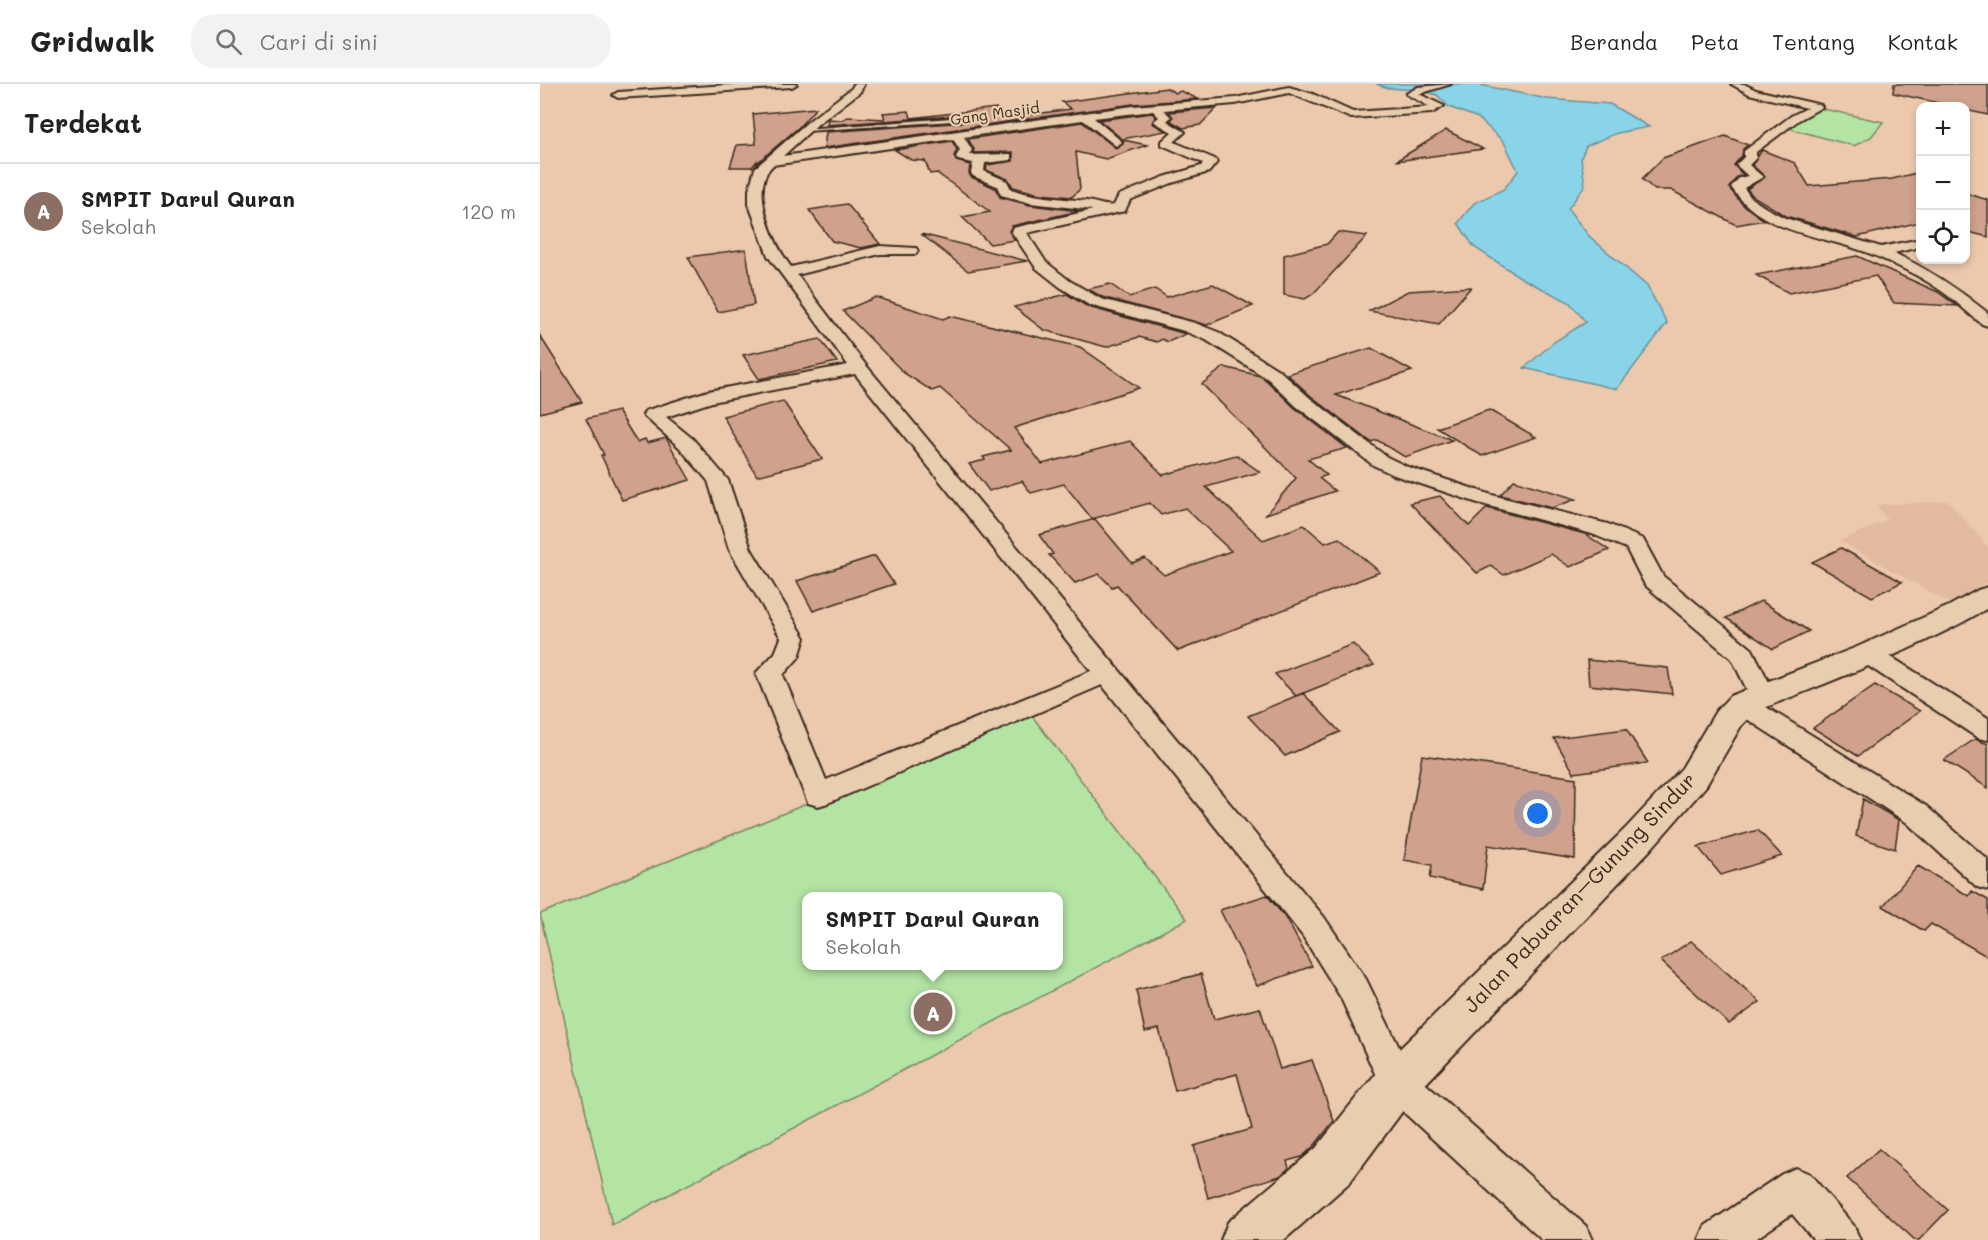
<!DOCTYPE html>
<html lang="id">
<head>
<meta charset="utf-8">
<style>
  body { margin:0; font-family:Mali,sans-serif; background:#f2f2f2; color:#222 }
  .controls { position:absolute; right:18px; top:18px; display:grid; overflow:hidden; border-radius:12px; box-shadow:0 3px 9px #0003 }
  .controls button { width:54px; height:54px; display:grid; place-items:center; padding:0; border:0; border-bottom:2px solid #e0e0e0; background:#fff; color:#222; font:30px sans-serif }
  .you { position:absolute; left:998px; top:730px; width:21px; height:21px; margin:-15px; border:4px solid #fff; border-radius:50%; background:#1a73e8; box-shadow:0 0 0 9px #1a73e833 }
  .badge { display:grid; place-items:center; width:39px; height:39px; border-radius:50%; background:#111827; color:#fff; font-size:20px; font-weight:700 }
  .pin { position:absolute; translate:-50% -50%; border:3px solid #fff; box-shadow:0 2px 6px #0006 }
  .popup { position:absolute; left:262px; top:808px; width:261px; height:78px; box-sizing:border-box; display:grid; place-content:center; border-radius:12px; background:#fff; filter:drop-shadow(0 2px 4px #0005); font-size:20px; white-space:nowrap; color:#767676 }
  .popup b { font-size:22px; color:#222 }
  .popup::after { content:''; position:absolute; left:50%; top:100%; margin-left:-12px; border:12px solid transparent; border-top-color:#fff }
  .list { margin:0; padding:0; list-style:none }
  h2 { display:flex; justify-content:space-between; align-items:center; height:78px; margin:0; padding:0 24px; font-size:26px }
  h2 small { font-size:20px; font-weight:400; color:#767676 }
  .list li { display:grid; grid-template-columns:39px 1fr auto; gap:18px; align-items:center; box-sizing:border-box; height:96px; padding:0 24px; border-top:2px solid #e0e0e0 }
  .list b { display:block; font-size:22px; white-space:nowrap }
  .list p { margin:0; font-size:20px; white-space:nowrap; color:#767676 }
  .list em { font-size:20px; font-style:normal; color:#767676 }
  .icon { flex:none; width:33px; height:33px; fill:none; stroke:currentColor; stroke-width:2; stroke-linecap:round; stroke-linejoin:round }
  .map { position:relative; flex:none; width:1448px; height:1156px; overflow:hidden }
  header { display:flex; align-items:center; gap:36px; box-sizing:border-box; height:84px; padding:0 30px; background:#fff; border-bottom:2px solid #e0e0e0 }
  header strong { font-size:28px }
  nav { display:flex; gap:33px; margin-inline-start:auto; font-size:21px }
  .search { width:420px; height:54px; background:#f2f2f2; display:flex; align-items:center; gap:15px; box-sizing:border-box; padding:0 21px; border-radius:24px; color:#767676; font-size:22px }
  main { display:flex }
  aside { flex:1; background:#fff }
  .map>svg:first-child { display:block }
</style>
</head>
<body>
<header>
<strong>Gridwalk</strong>
<div class="search"><svg class="icon" aria-label="search" viewBox="0 0 24 24"><circle cx="10" cy="10" r="6"/><path d="M15 15l6 6"/></svg>Cari di sini</div>
<nav><a>Beranda</a><a>Peta</a><a>Tentang</a><a>Kontak</a></nav>
</header>
<main>
<aside>
<h2>Terdekat<small></small></h2>
<ul class="list">
<li><span class="badge" style="background:#8d6e63">A</span><div><b>SMPIT Darul Quran</b><p>Sekolah</p></div><em>120 m</em></li>
</ul>
</aside>
<div class="map">
<svg width="1448" height="1156" viewBox="0 0 1448 1156">
  <rect width="100%" height="100%" fill="#ecc9ad"/>
  <filter id="ink" filterUnits="userSpaceOnUse"><feTurbulence type="fractalNoise" baseFrequency=".0167" numOctaves="2"/><feDisplacementMap in="SourceGraphic" scale="12" xChannelSelector="R" yChannelSelector="G"/><feConvolveMatrix kernelMatrix="1 2 1 2 8 2 1 2 1" color-interpolation-filters="sRGB"/></filter>
  <g filter="url(#ink)">
    <path fill="#e1baa0" d="M1408 417 1448 463V498L1409 519 1300 457 1347 436 1336 421Z"/>
    <path fill="#b3e4a4" stroke="#778761" stroke-width="1.5" fill-rule="evenodd" d="M1279 24 1343 38 1331 53 1314 62 1244 43Z
      M489 628 647 835 72 1141 0 830ZM267 812H519V882H267Z"/>
    <path fill="#89d4e9" stroke="#6a9098" stroke-width="1.5" d="M836 0H936L1007 15 1070 20 1109 43 1077 49 1046 62 1041 74 1045 101 1028 125 1049 152 1107 202 1127 239 1077 305 984 284 1014 258 1046 238 1029 218 983 195 934 163 918 139 934 119 964 105 978 87 964 58 938 34 909 23 897 11 878 6 848 4Z"/>
    <path fill="#d0a18c" stroke="#3b2a1e" stroke-width="1.5" d="M1354 0H1448V31L1425 26V22H1412L1353 9Z
      M627 4 635 9 641 7 658 15 593 20 284 64 286 48 427 38 429 36 425 31 287 41 288 35 302 36 307 33 345 35 343 29 369 27 371 34 456 24 468 34 531 25 522 18Z
      M276 24 259 43 217 79V77L212 83H190L197 61 216 60 213 30Z
      M677 24 660 41 643 44 631 37 633 33 629 28Z
      M612 29 616 33 612 39 626 47 582 55 559 36Z
      M542 38 576 64 583 60V56L607 61 566 75 536 68 540 105 532 113 500 110 473 103 468 95 446 86 447 81 473 77V68L433 69 434 65 428 55Z
      M906 46 943 65 856 77Z
      M1185 52 1208 61 1203 65 1202 72 1194 81 1203 91 1197 93 1189 104 1203 121 1224 136 1196 141 1131 106H1115L1102 95 1123 74Z
      M412 57 417 66 414 72 416 77 430 81 429 89 431 93 455 104 460 113 490 121 539 127 472 142 469 147 475 156 450 160 422 133 450 128 397 89 390 90 385 77 371 76 355 66Z
      M1222 66 1255 79 1269 102 1352 95 1380 88V138L1317 153 1246 132 1213 112 1207 105 1225 93 1212 81Z
      M1425 109 1448 116V153L1425 147Z
      M307 120 340 160 321 164 292 157 269 126Z
      M798 148 827 152 773 210 765 215 744 211V171L787 160Z
      M381 150 487 177 428 187Z
      M206 165 214 221 178 228 148 173Z
      M1317 172 1398 208 1417 222 1354 219 1336 192 1249 209 1216 191Z
      M570 200 589 213 615 205 627 213 673 200 713 222 667 241 562 213 548 205Z
      M931 203 899 240 829 227 868 207Z
      M527 210 548 223 646 250 628 258 622 255 617 258 599 253 566 263 504 246 474 223Z
      M336 213 403 235 410 232 540 263 599 304 474 344 502 380 590 357 623 391 696 371 720 388 666 403 723 456 764 441 785 459 799 454 840 488 638 567 577 501 572 503 559 490 535 499 509 471 513 470 499 451 555 435 592 479 605 474 624 491 691 467 645 424 621 431 610 419 552 435 524 400 491 409 482 397 449 407 429 380 445 376 443 373 471 366 400 304 392 307 364 289 303 227Z
      M0 252 42 318 0 329Z
      M280 255 297 278 219 295 203 271Z
      M831 264 872 287 796 311 912 356 865 373 837 356 831 358 771 312 747 290Z
      M684 283 720 292 727 297 755 324 807 364 768 375 787 391 779 394 795 407 726 430 756 394 662 300Z
      M243 317 282 375 217 392 183 332Z
      M949 326 996 353 942 372 897 344Z
      M78 327 97 358 105 355 107 359 126 354 150 396 82 416 61 371H64L46 335Z
      M974 396 1036 415 1012 424 960 411Z
      M900 412 929 442 947 424 1045 450 1069 466 1030 483 1011 470 964 491 951 482 937 489 870 419Z
      M1301 464 1362 498 1332 513 1272 478Z
      M335 472 354 500 273 527 257 497Z
      M1221 517 1269 547 1233 565 1186 534Z
      M813 560 834 581 756 612 735 590Z
      M1047 576 1128 584 1132 610 1049 601Z
      M1335 601 1380 627 1318 672 1273 644Z
      M763 609 800 648 745 672 708 632Z
      M1086 645 1108 679 1034 689 1014 654Z
      M1435 655 1448 660V704L1404 676Z
      M882 671 1036 694 1035 775 948 761 943 805 890 794 892 781 864 776Z
      M1323 715 1359 736 1355 765 1316 752Z
      M1218 746 1242 772 1181 791 1158 763Z
      M1378 782 1429 812 1432 807 1448 816V873L1391 840 1384 847 1343 822Z
      M727 811 747 836 772 882 717 902 680 826Z
      M1151 857 1220 918 1189 940 1121 877Z
      M661 890 674 935 720 924 740 985 772 976 794 1037 774 1062 762 1073 747 1077 749 1084 740 1092 668 1114 654 1062 712 1045 697 990 635 1007 619 945 605 948 596 906Z
      M1339 1065 1408 1126 1379 1156H1375L1307 1094Z"/>
    <g fill="none" stroke-linecap="round" stroke-linejoin="round">
      <g stroke="#3b2a1e" stroke-width="4">
        <path id="service" d="M425 33 427 36 267 47 264 45Z"/>
      </g>
      <g stroke="#3b2a1e" stroke-width="4">
        <path id="minor" d="M203 0H257L252 3 78 14 73 11 78 8Z
          M314 0H324L320 8 278 40 243 72 593 22 695 14 749 3 773 10 813 28 890 23 866 10 878 3 911 0 879 10 904 22 892 29 811 34 749 9 695 20 624 26 631 33 627 37 645 48 634 58 675 75 677 78 669 88 632 99 590 116 585 127 487 149 506 178 530 197 561 215 655 239 678 248 740 287 770 314 847 373 868 383 952 411 1068 440 1103 455 1123 492 1212 565 1235 610 1231 616 1218 618 1386 722 1448 776V806L1437 803 1366 738 1193 626 1189 620 1193 614 1202 611 1211 614 1192 575 1105 501 1086 464 1052 450 938 419 854 391 833 381 756 322 728 295 666 256 644 247 549 221 520 203 496 184 471 147 473 144 553 126 490 119 461 111 457 102 433 92 431 89 433 79 418 76 416 73 420 66 413 55 233 81C208 104 234 161 251 183L340 162 376 164 378 167 376 170H340L257 191 325 280 784 833 826 895 870 986 1046 1142 1052 1156H1002L844 1010 801 914 762 851 562 601 288 719 278 722 268 719 216 589 235 569 241 554 189 465 168 397 139 363 103 331 105 327 168 307 308 281 228 172 209 121V106L215 84 270 36 312 4ZM613 27 619 33 614 37 616 39 632 48 622 57V61L663 79 661 82 624 93 579 111 574 121C566 123 556 118 547 117 521 114 496 114 471 105L467 97 444 87 445 79 471 76V70L429 71 432 66 424 53 543 36 576 62 582 58 580 56 554 34ZM315 290 551 587 286 696 243 591 259 573 265 554 211 465 188 396 153 355 126 333 172 318Z
          M1191 0H1204L1216 6 1281 21 1282 23 1259 36 1216 68V74L1209 81 1223 93 1204 104 1211 114 1226 124 1245 134 1341 163 1380 155V163L1354 169C1390 186 1417 204 1448 229V242L1442 240C1430 231 1419 220 1407 211 1386 195 1361 183 1338 173 1288 150 1224 153 1191 103L1199 94 1208 92 1196 81 1204 73V67L1251 32 1267 24 1209 10Z
          M1328 562 1337 564 1448 634V656L1438 654 1319 576 1315 570 1319 564Z
          M1256 1084 1270 1090 1314 1142 1320 1156H1274L1252 1130 1214 1156H1159L1165 1142 1242 1090Z"/>
      </g>
      <g stroke="#3b2a1e" stroke-width="4">
        <path id="tertiary" d="M1448 503V524C1375 567 1292 596 1214 628L1201 642 1166 702 1111 765 873 1013 810 1098 744 1156H681L688 1138 776 1064 841 983 1085 745 1142 684 1176 627 1190 612 1317 563 1409 522 1438 506Z"/>
      </g>
      <use href="#service" fill="#e8cdaf" fill-rule="evenodd"/>
      <use href="#minor" fill="#e8cdaf" fill-rule="evenodd"/>
      <use href="#tertiary" fill="#e8cdaf" fill-rule="evenodd"/>
    </g>
  </g>
  <g text-anchor="middle" stroke-width="4.5" stroke-linejoin="round" paint-order="stroke">
    <g font-size="15" fill="#3b2a1e" stroke="#e8cdaf">
      <text transform="translate(455 30) rotate(-8)" y="5">Gang Masjid</text>
    </g>
    <g font-size="21" fill="#3b2a1e" stroke="#e8cdaf">
      <text transform="translate(1040 809) rotate(-46)" y="7">Jalan Pabuaran–Gunung Sindur</text>
    </g>
  </g>
</svg>
<div class="controls">
<button>+</button>
<button>−</button>
<button><svg class="icon" aria-label="locate" viewBox="0 0 24 24"><circle cx="12" cy="12" r="6"/><path d="M12 2v4M12 18v4M2 12h4M18 12h4"/></svg></button>
</div>
<div class="you"></div>
<div class="pin badge" style="left:393px;top:928px;background:#8d6e63">A</div>
<div class="popup"><b>SMPIT Darul Quran</b>Sekolah</div>
</div>
</main>
</body>
</html>
